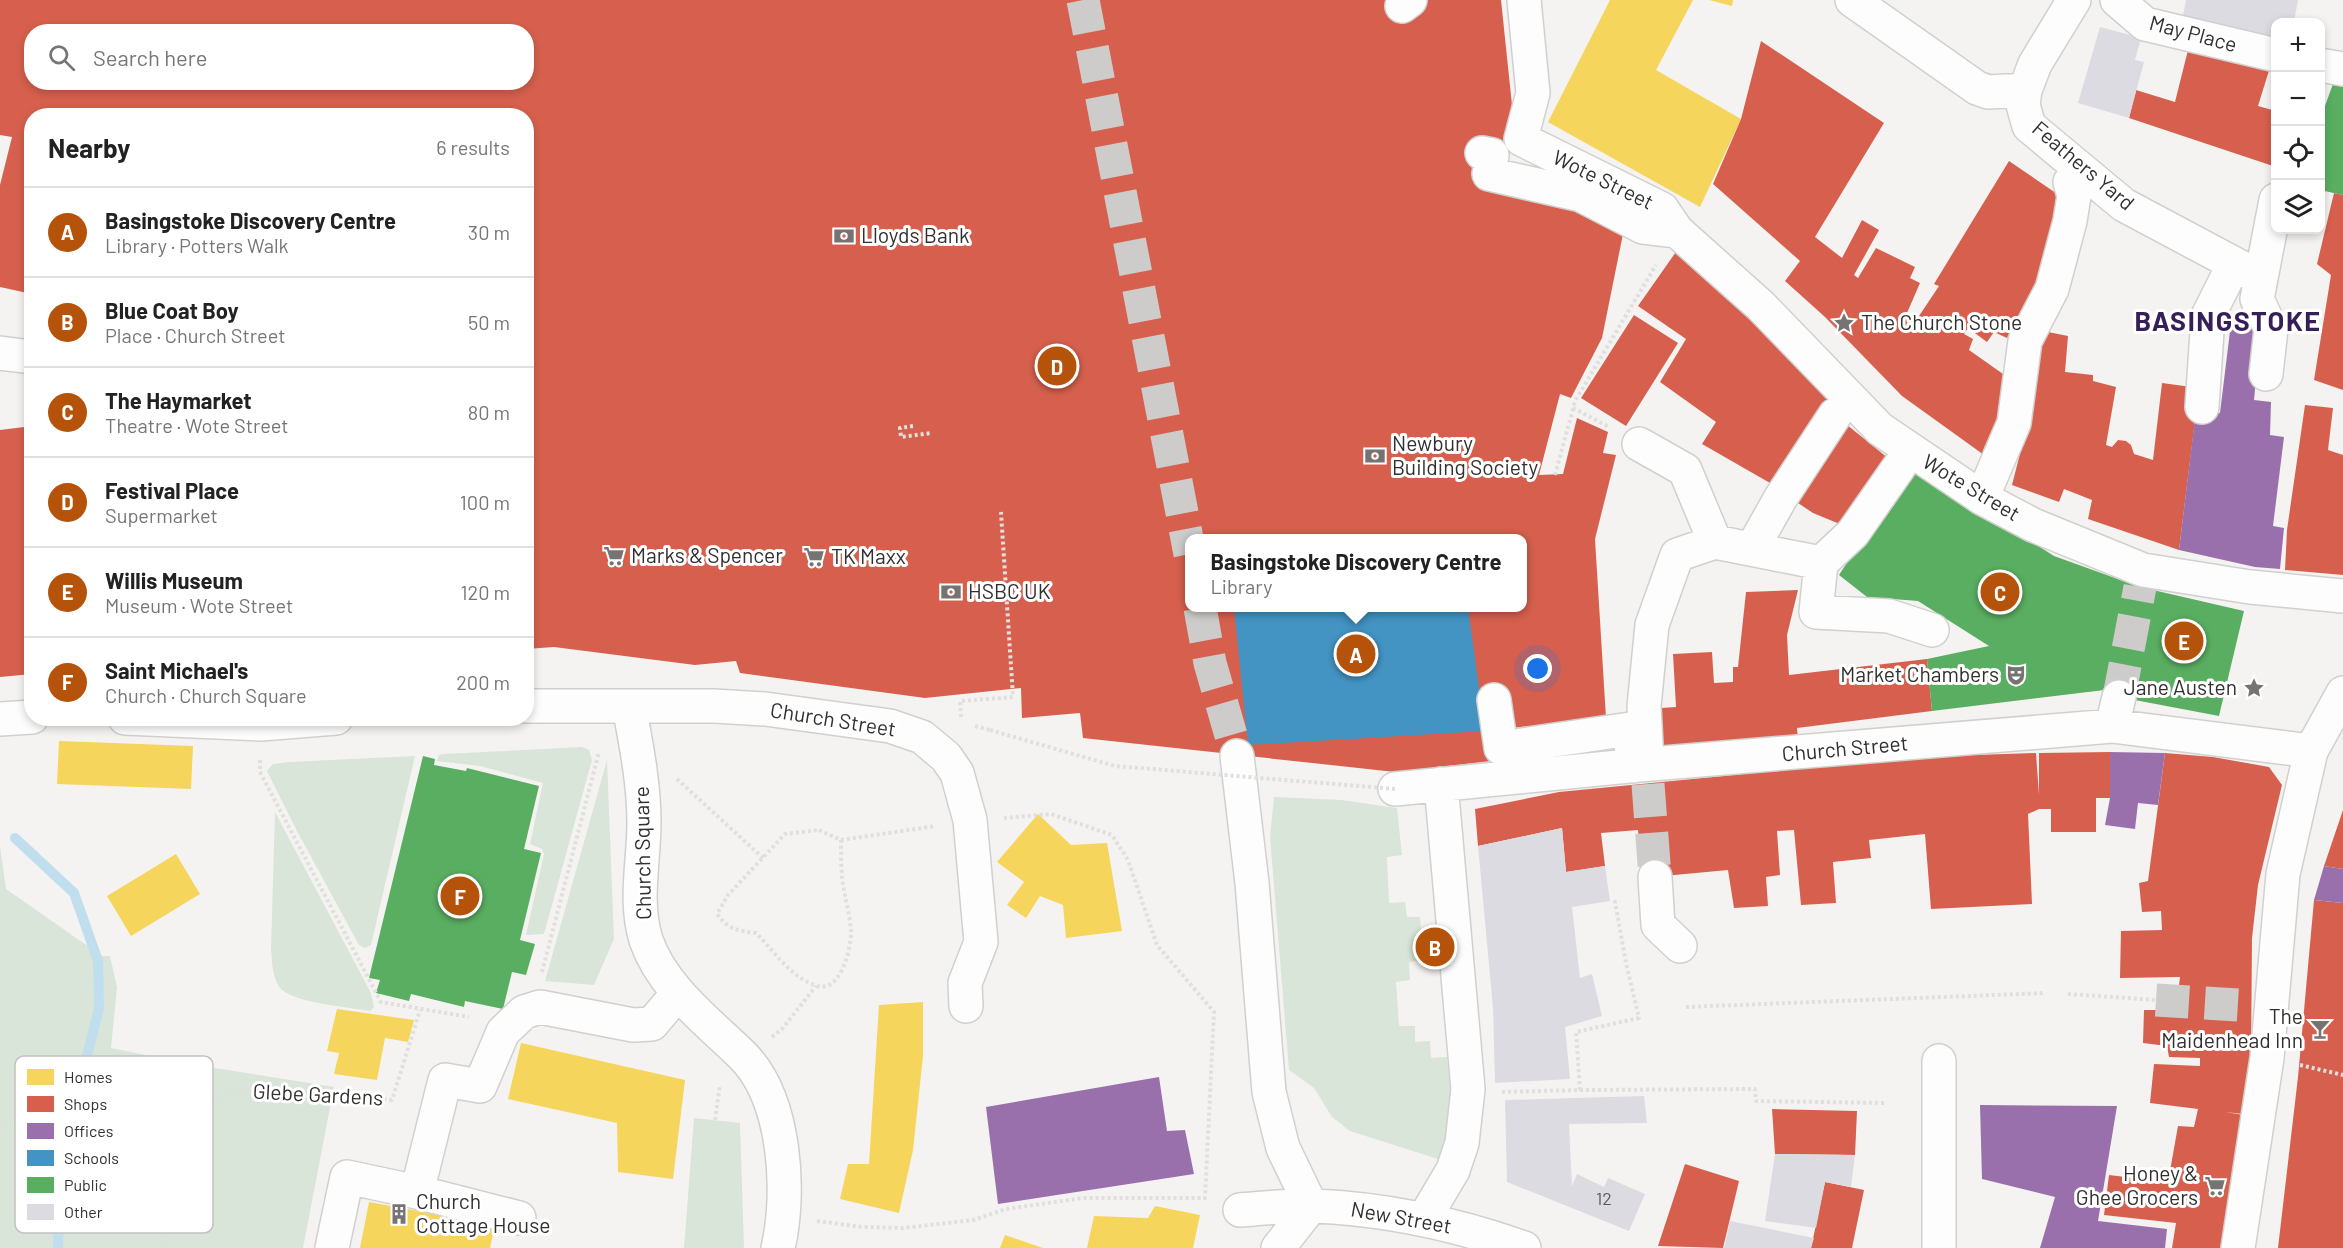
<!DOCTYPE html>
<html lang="en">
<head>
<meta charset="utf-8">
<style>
  body { margin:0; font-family:Barlow,sans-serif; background:#f6f6f6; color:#222 }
  .controls { position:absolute; right:18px; top:18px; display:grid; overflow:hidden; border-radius:12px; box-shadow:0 3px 9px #0003 }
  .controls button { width:54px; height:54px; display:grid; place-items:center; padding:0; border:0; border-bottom:2px solid #e0e0e0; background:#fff; color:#222; font:30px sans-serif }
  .you { position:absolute; left:1538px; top:669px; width:21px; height:21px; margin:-15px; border:4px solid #fff; border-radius:50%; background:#1a73e8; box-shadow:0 0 0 9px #1a73e833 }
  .badge { display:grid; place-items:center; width:39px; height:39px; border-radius:50%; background:#b45309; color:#fff; font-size:20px; font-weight:700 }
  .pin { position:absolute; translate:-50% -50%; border:3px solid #fff; box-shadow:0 2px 6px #0006 }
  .popup { position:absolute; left:1185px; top:534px; width:342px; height:78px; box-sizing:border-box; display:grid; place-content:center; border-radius:12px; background:#fff; filter:drop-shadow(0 2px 4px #0005); font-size:20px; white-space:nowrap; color:#767676 }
  .popup b { font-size:22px; color:#222 }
  .popup::after { content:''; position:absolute; left:50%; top:100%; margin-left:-12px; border:12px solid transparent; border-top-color:#fff }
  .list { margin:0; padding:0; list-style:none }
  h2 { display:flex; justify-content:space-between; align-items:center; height:78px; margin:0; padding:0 24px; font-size:26px }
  h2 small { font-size:20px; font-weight:400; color:#767676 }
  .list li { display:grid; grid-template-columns:39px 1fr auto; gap:18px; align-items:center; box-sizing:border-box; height:90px; padding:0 24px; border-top:2px solid #e0e0e0 }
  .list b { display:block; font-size:22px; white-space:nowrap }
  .list p { margin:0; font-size:20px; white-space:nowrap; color:#767676 }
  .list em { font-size:20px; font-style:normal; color:#767676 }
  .icon { flex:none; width:33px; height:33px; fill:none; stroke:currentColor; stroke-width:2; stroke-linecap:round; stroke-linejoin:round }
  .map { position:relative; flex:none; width:2343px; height:1248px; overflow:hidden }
  .search { position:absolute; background:#fff; box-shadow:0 3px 9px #0003; left:24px; top:24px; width:510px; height:66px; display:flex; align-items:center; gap:15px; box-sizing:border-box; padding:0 21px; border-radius:24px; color:#767676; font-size:22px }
  .panel { position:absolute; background:#fff; box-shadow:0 3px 9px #0003; left:24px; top:108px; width:510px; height:618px; border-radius:24px }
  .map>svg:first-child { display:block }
</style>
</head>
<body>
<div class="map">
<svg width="2343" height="1248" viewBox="0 0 2343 1248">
  <rect width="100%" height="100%" fill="#f5f3f1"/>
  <path fill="#d8e5d8" d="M582 747 589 750 592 760 544 934 526 935 544 854 542 849 530 844 543 783 480 766 437 761 439 755 443 754Z
    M415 756 371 945 365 948 359 945 298 833 267 771 273 764 289 762Z
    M607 760 614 939 594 985 545 981Z
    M1274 797 1341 800 1397 808 1402 855 1387 857 1389 903 1405 902 1407 917H1420L1423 960 1409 962 1410 980 1396 982 1399 1026H1415V1042L1430 1041 1431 1058 1447 1057C1450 1094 1458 1125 1438 1159L1350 1131 1332 1117 1314 1088 1289 1070 1270 837Z
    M275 812 371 993 374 1007 370 1011C350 1007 287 1003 278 985 272 974 272 960 271 948Z
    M0 846 6 889 102 956H110L117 987 111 1048 190 1064 334 1087 303 1248H0Z
    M694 1118 740 1123 744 1248H684Z"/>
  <path fill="#f6d55c" d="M1610 0H1693L1656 70 1741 119 1700 207 1548 122Z
    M1709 0H1733L1732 6Z
    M59 741 193 746 191 789 57 784Z
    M1038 814 1071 845 1107 843 1122 931 1066 938 1063 905 1040 896 1026 918 1007 905 1024 882 997 862Z
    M176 854 200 894 131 936 107 896Z
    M923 1002V1056L913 1150 899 1213 840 1199 848 1164H869L879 1005Z
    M337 1009 414 1020 408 1042 385 1038 377 1080 334 1074 339 1053 327 1051Z
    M521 1043 685 1080 673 1179 618 1172 617 1123 508 1099Z
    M369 1202 495 1225 490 1248H360Z
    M1155 1206 1200 1215 1193 1248H1087L1094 1216 1148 1218Z
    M1005 1235 1043 1248H1000Z"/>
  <path fill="#d6604d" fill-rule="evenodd" d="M0 0H1501L1512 105 1517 124 1509 141 1484 145 1476 183 1559 202 1624 229 1602 338 1571 398 1560 394 1539 475 1563 474 1577 418 1608 432 1603 453 1616 455 1595 539 1606 718 1485 731 1491 761 1395 772 1083 738 1080 713 1022 718 1021 688 925 698 740 673 736 661 695 665 554 647 526 649V116H32V294L0 287V185L12 137 0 135ZM32 32H526V82H32ZM1190 538H1522V608H1190Z
    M1761 41 1884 123 1815 237 1842 258 1862 220 1879 230 1854 275 1858 278 1876 248 1915 267 1910 278 1920 283 1907 313 1917 319 1939 286 1934 284 2009 161 2069 202 2065 228 2017 325 2007 338 1994 332 1987 342 1968 328 1964 334 1973 339 1969 350 2013 381 1991 460 1902 396 1825 317 1785 281 1800 261 1713 184 1741 119Z
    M2190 42 2271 64 2258 106 2276 111 2273 131H2276V167L2129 118 2136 90 2175 102Z
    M2334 193 2343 195V390L2314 380 2331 275 2317 264Z
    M1678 249 1830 388 1826 412 1777 487 1702 444 1716 422 1660 382 1686 339 1638 306Z
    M1634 315 1678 343 1626 426 1581 398Z
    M2038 330 2068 336 2065 372 2093 375V381L2116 387 2106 445 2112 447 2118 440 2126 441 2131 445 2134 454 2153 460 2162 383 2199 388 2179 550 2088 519 2092 500 2064 489 2059 502 2012 485 2026 430Z
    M2305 405 2333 408 2328 450 2343 455V575L2285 570 2287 530Z
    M1841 420 1894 463 1847 527 1813 513 1789 497Z
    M32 426V674L0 677V430Z
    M1798 590 1787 635 1789 675 1927 659 1932 711 1797 728 1798 740 1663 748 1661 708 1676 707 1673 654 1712 652 1714 683 1733 682V667H1738L1746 592Z
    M2110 752V798H2096V832H2051V809H2039L2028 814 2032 904 1931 909 1925 834 1869 840 1871 858 1833 862 1836 903 1801 905 1794 830 1777 831 1780 875 1766 877 1768 906 1734 908 1728 870 1642 878 1638 830 1601 833 1605 866 1566 872 1562 828 1478 846 1475 809 1559 792 1917 757 2036 753 2039 795V753Z
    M2165 753 2213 757 2269 767 2282 785 2258 885 2252 938 2251 1060 2243 1114 2225 1112 2250 1116 2225 1248H2172L2176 1223 2104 1215 2109 1175 2168 1182 2178 1126 2194 1127 2198 1109 2150 1103 2154 1064 2200 1066V1058L2169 1057 2167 1046 2143 1043 2144 1010H2176L2180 977 2120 978 2121 931 2162 930 2161 911 2142 912 2139 883 2148 881Z
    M2343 810V869L2324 866Z
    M2314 900 2343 903V1248H2278L2298 1077Z
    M1772 1109 1857 1111 1855 1155 1775 1154Z
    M1685 1164 1739 1181 1723 1248 1658 1246Z
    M1825 1182 1864 1190 1852 1248H1811Z"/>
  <path fill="#9970ab" d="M2231 323 2261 327 2254 400 2271 402 2270 435 2284 437 2273 526 2284 528 2280 569 2255 567 2179 550 2196 410 2220 413Z
    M2110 752 2165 753 2158 805 2138 803 2135 829 2105 825 2110 798Z
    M2324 866 2343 869V903L2314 900Z
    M1159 1077 1167 1131 1185 1130 1194 1174 998 1204 986 1107Z
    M1980 1105 2117 1106 2098 1221 2167 1229 2165 1248H2040L2055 1197 1982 1179Z"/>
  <path fill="#4393c3" d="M1234 608H1468L1485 731 1248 745Z"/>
  <path fill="#5aae61" d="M2335 78 2343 80V195L2320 190V120Z
    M1911 465 2054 556 2140 587 2244 611 2219 716 2119 697 2121 688 1932 711 1927 659 1989 646 1918 601 1867 597 1839 575Z
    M423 756 435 759 434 765 466 771 467 768 539 786 524 849 541 853 520 940 535 944 526 975 512 972 503 1009 465 1001 464 1007 411 994 409 1001 376 993 380 980 369 978Z"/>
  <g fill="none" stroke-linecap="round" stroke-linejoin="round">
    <path stroke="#c1deef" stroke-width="10" d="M15 838 74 893 98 961 99 1008 60 1166 58 1248"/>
  </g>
  <path fill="#dddbe2" d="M2186 0H2298L2294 22H2276V44L2181 26Z
    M2100 27 2141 38 2135 60 2144 62 2129 118 2078 103Z
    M1562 828 1566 872 1605 866 1610 901 1572 907 1580 978 1592 974 1602 1016 1565 1027 1570 1079 1495 1083 1493 1008 1478 846Z
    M1644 1096 1647 1123 1569 1124 1572 1186 1577 1174 1604 1187 1608 1178 1645 1194 1629 1231 1507 1182 1505 1100Z
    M1775 1154 1855 1155 1851 1187 1825 1182 1816 1228 1765 1221Z
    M1730 1221 1814 1238 1811 1248H1724Z"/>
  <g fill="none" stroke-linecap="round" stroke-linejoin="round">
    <path stroke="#ceccca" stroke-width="33" stroke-dasharray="33 16" stroke-linecap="butt" d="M1083 0 1190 554
      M1200 608 1210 663 1237 756
      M2119 697 2140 587
      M1648 784 1655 877
      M2156 1000 2253 1006"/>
    <g stroke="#d1d0ce" stroke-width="36">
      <path id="minor" d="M1524 0 1533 93 1521 139 1662 209 1677 231 1761 306 1880 429 1982 498 2033 525 2143 570 2250 587 2343 596
        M1852 0 1977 88 1988 92 2025 90
        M2074 0 2035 64 2025 90 2023 105 2029 126 2124 205 2261 278
        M2117 0 2145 24 2276 55
        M1402 6 1410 0
        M2320 65 2343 69
        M1482 153 1492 155 1489 174 1581 195 1643 227 1677 231
        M0 353 32 357
        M2266 374 2271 329 2257 299 2276 200
        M2202 407 2208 316 2234 264
        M1639 444 1685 470 1715 542
        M1982 498 2014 423 2025 341 2052 289 2070 221 2074 196 2070 182
        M1752 549 1780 499 1835 415
        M1821 563 1853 533 1899 467
        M1494 700 1501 748 1630 729 1633 766
        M526 706H714L765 709 890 726 922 737 946 757 957 773 970 820 981 942 965 983 966 1006
        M629 706C636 744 644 783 644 823 644 862 634 901 646 940 662 987 707 1021 741 1054 786 1097 791 1192 778 1248
        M125 718 261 724 336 718
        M0 719 32 717
        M2112 726 2119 697
        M1237 756 1252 883 1269 1092 1283 1148 1311 1206
        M1647 764 1644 706 1652 625 1677 555 1715 542 1821 563 1816 612 1889 616 1932 630
        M1395 789 1639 765 2112 726 2311 751
        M1655 877 1658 925 1680 946
        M1939 1061V1248
        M417 1192 519 1218
        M1240 1210C1265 1208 1290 1205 1314 1206 1386 1209 1456 1224 1524 1248
        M1424 1219 1453 1170 1462 1143 1468 1089 1441 784
        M332 1248 347 1177 417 1192 445 1080 480 1086 503 1032 524 1012 540 1007 633 1025 652 1024 678 993
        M1278 1248 1311 1206
        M2238 1248 2267 1058 2283 874 2311 751 2343 693"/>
    </g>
    <path stroke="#dfdfde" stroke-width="4" stroke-dasharray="3 3" stroke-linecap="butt" d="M1573 408 1609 427
      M913 426 900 428 901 437 932 433
      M1555 475 1575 401 1656 265
      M961 717 960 701 1013 697 1001 512
      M975 726 990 730
      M260 760V772L381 1002 469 1017
      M677 779 763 858
      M819 830 841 840C841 852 841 865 842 877 844 895 850 914 851 932 851 950 840 996 814 985 789 975 774 951 756 933 739 931 727 929 717 914L728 895 785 834Z
      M841 840 936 826
      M542 972 599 752
      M2068 994 2156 1000
      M1686 1007 2045 993
      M772 1037 782 1029 816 986
      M2300 1065 2343 1075
      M1580 1090 1755 1089 1756 1101 1886 1103
      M1502 1092 1580 1090 1576 1032 1639 1018 1626 963 1615 902 1620 901
      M715 1120 720 1085
      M0 1126 82 1132 249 1089 282 1093 326 1091 392 1100 420 1010
      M83 1132C131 1161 166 1186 163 1248
      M817 1221 862 1227 903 1228 973 1220 1006 1209 1083 1198H1205L1214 1012 1157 945 1128 860 1112 835 1051 814 1004 818"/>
    <use href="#minor" stroke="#fefdfd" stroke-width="33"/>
    <path stroke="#dfdfde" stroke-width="4" stroke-dasharray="3 3" stroke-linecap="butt" d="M990 730 1115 766 1395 789"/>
  </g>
  <defs>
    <g id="bank-bare" transform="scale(1.62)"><path d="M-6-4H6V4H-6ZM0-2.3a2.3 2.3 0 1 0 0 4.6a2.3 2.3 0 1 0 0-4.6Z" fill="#767472" stroke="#fff" stroke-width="2.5" paint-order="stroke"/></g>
    <g id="sight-bare" transform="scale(1.62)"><path d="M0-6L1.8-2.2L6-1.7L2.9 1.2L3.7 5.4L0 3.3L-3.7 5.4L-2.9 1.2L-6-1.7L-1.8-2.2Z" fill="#767472" stroke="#fff" stroke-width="2.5" paint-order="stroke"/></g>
    <g id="supermarket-bare" transform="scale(1.62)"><path d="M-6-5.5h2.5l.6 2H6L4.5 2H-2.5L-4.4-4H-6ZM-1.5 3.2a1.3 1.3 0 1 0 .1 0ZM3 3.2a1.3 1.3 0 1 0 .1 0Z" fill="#767472" stroke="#fff" stroke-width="2.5" paint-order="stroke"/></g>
    <g id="theatre-bare" transform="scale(1.62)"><path d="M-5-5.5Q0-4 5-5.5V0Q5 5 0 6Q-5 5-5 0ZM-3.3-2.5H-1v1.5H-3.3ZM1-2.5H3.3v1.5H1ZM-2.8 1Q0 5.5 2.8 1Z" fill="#767472" stroke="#fff" stroke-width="2.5" paint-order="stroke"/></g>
    <g id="bar-bare" transform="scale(1.62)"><path d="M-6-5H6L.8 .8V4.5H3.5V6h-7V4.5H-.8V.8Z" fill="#767472" stroke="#fff" stroke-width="2.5" paint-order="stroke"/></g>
    <g id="building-bare" transform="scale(1.62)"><path d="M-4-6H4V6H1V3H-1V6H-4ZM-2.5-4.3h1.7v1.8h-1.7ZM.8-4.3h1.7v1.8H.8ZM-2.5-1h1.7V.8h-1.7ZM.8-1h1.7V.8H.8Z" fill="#767472" stroke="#fff" stroke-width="2.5" paint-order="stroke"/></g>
  </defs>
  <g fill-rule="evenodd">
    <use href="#bank-bare" x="844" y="236"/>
    <use href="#sight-bare" x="1844" y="323"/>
    <use href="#bank-bare" x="1375" y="456"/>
    <use href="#supermarket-bare" x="614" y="556"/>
    <use href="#supermarket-bare" x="814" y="557"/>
    <use href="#bank-bare" x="951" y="592"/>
    <use href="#theatre-bare" x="2016" y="675"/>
    <use href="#sight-bare" x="2254" y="688"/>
    <use href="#bar-bare" x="2320" y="1029"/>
    <use href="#supermarket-bare" x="2215" y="1186"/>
    <use href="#building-bare" x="399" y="1214"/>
  </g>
  <g text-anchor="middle" stroke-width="6" stroke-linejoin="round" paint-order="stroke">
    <g font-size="18" fill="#5c5b5b">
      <text x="1604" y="1205">12</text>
    </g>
    <g font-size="21" fill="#31302e" stroke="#fff">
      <text transform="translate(2193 34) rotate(15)" y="7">May Place</text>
      <text transform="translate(2083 166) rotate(40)" y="7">Feathers Yard</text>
      <text transform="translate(1603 180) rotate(26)" y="7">Wote Street</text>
      <text transform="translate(1971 488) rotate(31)" y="7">Wote Street</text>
      <text transform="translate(833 720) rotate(9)" y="7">Church Street</text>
      <text transform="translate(1845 749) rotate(-5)" y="7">Church Street</text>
      <text transform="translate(643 853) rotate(-91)" y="7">Church Square</text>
      <text transform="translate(318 1095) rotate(3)" y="7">Glebe Gardens</text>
      <text transform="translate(1401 1218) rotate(10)" y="7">New Street</text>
    </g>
    <g font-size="21" fill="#31302e" stroke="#fff" text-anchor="start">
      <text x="861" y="243">Lloyds Bank</text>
      <text x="1861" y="330">The Church Stone</text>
      <text x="1392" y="451">Newbury<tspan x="1392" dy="24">Building Society</tspan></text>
      <text x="631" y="563">Marks &amp; Spencer</text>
      <text x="831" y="564">TK Maxx</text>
      <text x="968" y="599">HSBC UK</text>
      <text x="1999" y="682" text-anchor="end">Market Chambers</text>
      <text x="2237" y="695" text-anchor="end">Jane Austen</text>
      <text x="2303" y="1024" text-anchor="end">The<tspan x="2303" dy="24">Maidenhead Inn</tspan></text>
      <text x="2198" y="1181" text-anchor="end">Honey &amp;<tspan x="2198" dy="24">Ghee Grocers</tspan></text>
      <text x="416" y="1209">Church<tspan x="416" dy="24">Cottage House</tspan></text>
    </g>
    <g font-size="27" font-weight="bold" letter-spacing="1.5" fill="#361e58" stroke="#fff">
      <text x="2228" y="331">BASINGSTOKE</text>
    </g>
  </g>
  <rect x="15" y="1056" width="198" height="177" rx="9" fill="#fff" stroke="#c1c1c0" stroke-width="1.5"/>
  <rect x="27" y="1069" width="27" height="16" fill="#f6d55c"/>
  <rect x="27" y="1096" width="27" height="16" fill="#d6604d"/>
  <rect x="27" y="1123" width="27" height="16" fill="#9970ab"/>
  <rect x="27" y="1150" width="27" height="16" fill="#4393c3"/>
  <rect x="27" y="1177" width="27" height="16" fill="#5aae61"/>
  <rect x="27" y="1204" width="27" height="16" fill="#dddbe2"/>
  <g font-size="16" fill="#31302e">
    <text x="64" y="1083">Homes</text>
    <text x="64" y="1110">Shops</text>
    <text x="64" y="1137">Offices</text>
    <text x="64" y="1164">Schools</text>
    <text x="64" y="1191">Public</text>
    <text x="64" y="1218">Other</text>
  </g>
</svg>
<div class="controls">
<button>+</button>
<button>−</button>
<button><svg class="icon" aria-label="locate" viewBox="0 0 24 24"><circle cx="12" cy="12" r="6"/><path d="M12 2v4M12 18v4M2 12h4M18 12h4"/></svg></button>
<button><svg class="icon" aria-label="layers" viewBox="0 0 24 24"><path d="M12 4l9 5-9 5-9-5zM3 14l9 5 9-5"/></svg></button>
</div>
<div class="you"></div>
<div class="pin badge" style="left:1356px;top:654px">A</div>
<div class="popup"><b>Basingstoke Discovery Centre</b>Library</div>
<div class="pin badge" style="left:1435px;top:947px">B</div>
<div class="pin badge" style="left:2000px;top:592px">C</div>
<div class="pin badge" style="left:1057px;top:366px">D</div>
<div class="pin badge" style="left:2184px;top:641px">E</div>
<div class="pin badge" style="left:460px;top:896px">F</div>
<div class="search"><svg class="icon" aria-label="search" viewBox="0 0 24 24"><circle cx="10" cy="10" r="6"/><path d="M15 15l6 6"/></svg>Search here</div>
<section class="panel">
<h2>Nearby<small>6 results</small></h2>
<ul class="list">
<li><span class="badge">A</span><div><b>Basingstoke Discovery Centre</b><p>Library · Potters Walk</p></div><em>30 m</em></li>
<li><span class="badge">B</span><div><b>Blue Coat Boy</b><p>Place · Church Street</p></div><em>50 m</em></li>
<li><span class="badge">C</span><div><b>The Haymarket</b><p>Theatre · Wote Street</p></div><em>80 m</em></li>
<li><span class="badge">D</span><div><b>Festival Place</b><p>Supermarket</p></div><em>100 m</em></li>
<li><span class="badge">E</span><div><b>Willis Museum</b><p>Museum · Wote Street</p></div><em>120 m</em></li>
<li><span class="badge">F</span><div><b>Saint Michael's</b><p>Church · Church Square</p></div><em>200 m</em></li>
</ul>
</section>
</div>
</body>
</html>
